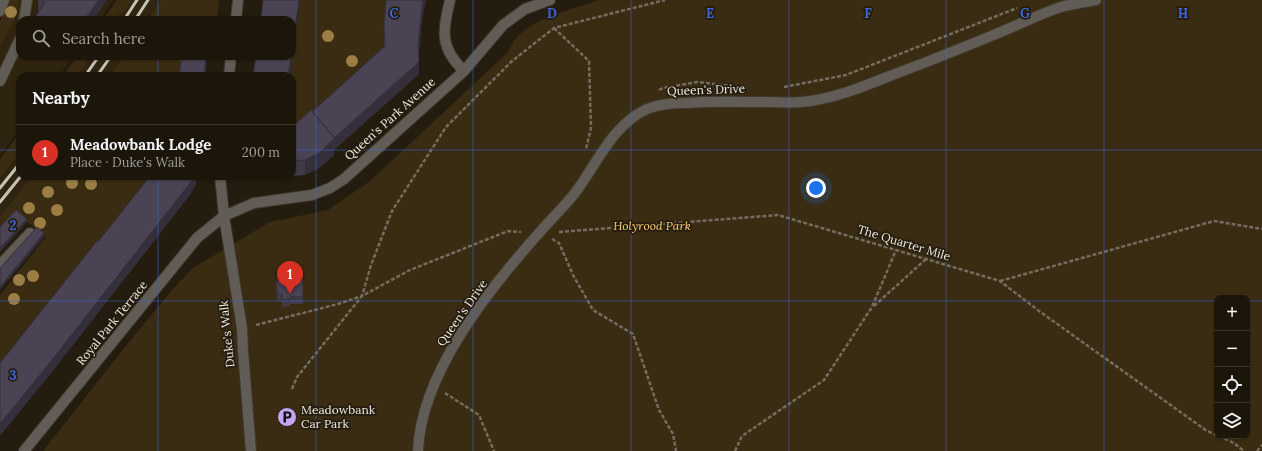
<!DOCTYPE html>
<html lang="en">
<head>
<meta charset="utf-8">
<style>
  body { margin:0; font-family:Lora,serif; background:#241e13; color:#f1f3f6 }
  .controls { position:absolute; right:12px; bottom:12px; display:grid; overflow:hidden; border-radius:8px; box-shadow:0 1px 3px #0004 }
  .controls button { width:36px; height:36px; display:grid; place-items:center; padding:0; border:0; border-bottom:1px solid #39342b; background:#1b150a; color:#f1f3f6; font:20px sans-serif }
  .you { position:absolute; left:816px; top:188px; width:14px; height:14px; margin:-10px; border:3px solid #fff; border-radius:50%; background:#1a73e8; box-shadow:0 0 0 6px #1a73e833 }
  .badge { display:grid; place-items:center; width:26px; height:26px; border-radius:50%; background:#d93025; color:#fff; font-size:13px; font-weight:700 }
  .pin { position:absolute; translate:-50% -33px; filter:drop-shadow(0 1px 2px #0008) }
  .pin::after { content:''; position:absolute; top:21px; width:14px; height:12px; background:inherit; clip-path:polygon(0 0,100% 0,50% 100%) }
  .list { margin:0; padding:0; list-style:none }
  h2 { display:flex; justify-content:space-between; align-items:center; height:52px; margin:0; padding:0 16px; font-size:17px }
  h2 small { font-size:13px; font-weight:400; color:#a09f9c }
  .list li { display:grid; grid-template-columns:26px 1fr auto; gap:12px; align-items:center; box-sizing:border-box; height:56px; padding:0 16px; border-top:1px solid #39342b }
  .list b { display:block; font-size:15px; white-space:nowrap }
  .list p { margin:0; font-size:13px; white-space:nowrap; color:#a09f9c }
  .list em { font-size:13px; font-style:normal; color:#a09f9c }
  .icon { flex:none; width:22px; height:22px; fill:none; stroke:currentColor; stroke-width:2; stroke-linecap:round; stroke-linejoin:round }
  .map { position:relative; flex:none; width:1262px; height:451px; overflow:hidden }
  .search { position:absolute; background:#1b150a; box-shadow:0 1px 3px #0004; left:16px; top:16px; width:280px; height:44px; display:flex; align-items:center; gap:10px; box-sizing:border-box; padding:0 14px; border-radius:12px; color:#a09f9c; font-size:15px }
  .panel { position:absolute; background:#1b150a; box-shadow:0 1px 3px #0004; left:16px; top:72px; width:280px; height:108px; border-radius:12px }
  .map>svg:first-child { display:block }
</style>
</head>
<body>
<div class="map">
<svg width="1262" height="451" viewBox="0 0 1262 451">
  <rect width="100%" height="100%" fill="#241c0e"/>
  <path fill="#2f240f" d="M19 0H113L100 20H20V56H73L59 76H20V128L0 155V46L8 33 18 6Z
    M117 0H180L169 20H103Z
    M77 56H144L130 76H63Z
    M20 133V176H49L0 231V159Z"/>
  <path fill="#3a2c12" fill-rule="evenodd" d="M8 0H19C18 18 9 31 0 46V22Z
    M117 0H132L124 12 120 13 115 20H103Z
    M161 0H219L217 20H148Z
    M300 0H386L384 38 385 59 292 143V76H290Z
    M599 0H1262V451H43L129 342 173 289 193 268 270 222 328 210 370 181 507 53C510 48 513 41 517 37 536 17 573 9 599 0ZM1217 298H1247V436H1217Z
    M77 56H91L77 76H63Z
    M123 56H178L182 62 181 76H110Z
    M20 133V153L0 178V159Z
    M33 176H160L0 376V295L46 237 16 213 0 231V216Z"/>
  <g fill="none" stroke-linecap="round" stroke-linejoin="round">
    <g stroke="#41392c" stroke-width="12">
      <path id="minor" d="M450 0C443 31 439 47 464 71
        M0 11 4 0
        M24 20 27 0
        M236 20 238 0
        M229 76 231 56
        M0 81 20 39
        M220 176 224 216 242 328 243 351 251 451
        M0 265 30 233
        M24 451 197 238 224 216 254 203 312 195 330 188 344 179 464 71 503 25 525 9 550 0
        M418 451C421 373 489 289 539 233 551 219 564 207 575 193 597 164 612 125 647 109 659 104 673 103 686 103 713 101 740 102 766 102 778 102 790 103 802 102 832 99 860 88 887 77 922 64 957 50 991 36 1014 27 1037 15 1061 7 1072 4 1084 2 1096 0"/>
    </g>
    <path stroke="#736c60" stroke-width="2.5" stroke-dasharray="4 2" stroke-linecap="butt" d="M554 28 589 61 591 128 586 149
      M784 87 846 75 1017 8
      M659 90 663 88 697 82 731 86
      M559 232 778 215 1000 281 1039 311 1207 431 1217 435
      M552 239 559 243 573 275 593 310 633 334 659 410 673 434 676 451
      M1000 281 1214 221 1262 229
      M874 306 926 259
      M256 325 338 304 362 296 371 265 392 211 446 127 512 61 554 28 665 0
      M292 389 297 377 362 296 410 270 508 231 521 232
      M445 393 479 415 494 451
      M1219 436 1234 443 1244 451
      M735 451 742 436 824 380 872 307 896 250
      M1257 451 1262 445"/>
    <use href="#minor" stroke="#615d56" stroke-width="10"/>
    <path stroke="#c7c2b7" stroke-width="3" d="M124 20 137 0
      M135 20 148 0
      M85 76 99 56
      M97 76 111 56
      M0 188 20 163
      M0 202 21 176"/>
  </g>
  <g fill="#9c7e44">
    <circle cx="11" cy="12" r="6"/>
    <circle cx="328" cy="36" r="6"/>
    <circle cx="352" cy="61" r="6"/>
    <circle cx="72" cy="183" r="6"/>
    <circle cx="91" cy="184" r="6"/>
    <circle cx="48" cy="192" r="6"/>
    <circle cx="29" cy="208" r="6"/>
    <circle cx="57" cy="210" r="6"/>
    <circle cx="40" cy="223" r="6"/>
    <circle cx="33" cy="276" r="6"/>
    <circle cx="19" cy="280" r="6"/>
    <circle cx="14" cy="299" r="6"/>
  </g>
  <path fill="#403a47" d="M38 0H107L93 20H33L40 11 38 10Z
    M386 0H426L422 18 419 53V74L334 150V155L319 168 305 175 281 177 278 176H292V127L312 112 384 47V26Z
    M59 56H67L64 60Z
    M178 56H207L205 76 181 61H178Z
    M294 274 297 279H303V304H290V306L282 307V301H277L276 280H278Z"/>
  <path fill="#342f3a" d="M99 0H107L93 20H84Z
    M299 0H300L290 76H288L291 56H292V50Z
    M423 0H426L422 18 418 57V44L422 6Z
    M64 56H67L64 60Z
    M206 56H207L205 76H204Z
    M419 62V74L334 150V155L319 168 305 175V160L333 139Z
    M194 176H197L196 185 190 195 56 367 0 436V424Z
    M27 219V222L0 252V248Z
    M44 233V237L0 290V287Z"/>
  <path fill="#4a4353" stroke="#342f3a" d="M41 0H99L84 20H33L45 3Z
    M263 0H299L292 50V20H261Z
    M386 0H423L422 6 418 44 419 62 334 138 333 136 312 112 385 46 384 26Z
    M182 56H206L204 76H179Z
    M256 56H291L288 76H253Z
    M311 110 333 136 334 139 319 153 305 160 292 161V127Z
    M150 176H194L190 183 56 355 0 424V363L97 241 98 242Z
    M16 210 27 219 0 248V227Z
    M37 227 44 233 0 287V268Z
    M284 272H294V274H297V279H303V297H290V299L282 300V294H277L276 280H278V275H283Z"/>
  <path fill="none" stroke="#3d66da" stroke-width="1" stroke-opacity="0.55" d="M158 0V20M316 0V451M473 0V451M631 0V451M789 0V451M946 0V451M1104 0V451M158 56V76M0 150H20M292 150H1262M158 176V451M0 301H1217M1247 301H1262"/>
  <defs>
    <g id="parking-disc" transform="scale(1)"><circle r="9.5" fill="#c6a6f0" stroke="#241c0e"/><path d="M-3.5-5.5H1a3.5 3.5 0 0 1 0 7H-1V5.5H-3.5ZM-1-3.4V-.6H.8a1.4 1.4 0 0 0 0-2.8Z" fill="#111"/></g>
  </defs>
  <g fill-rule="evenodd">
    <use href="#parking-disc" x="287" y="417"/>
  </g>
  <g text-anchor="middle" stroke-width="3.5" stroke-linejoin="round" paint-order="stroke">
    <g font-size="12" fill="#f2ede3" stroke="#241c0e">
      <text transform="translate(706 90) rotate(-2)" y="4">Queen's Drive</text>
      <text transform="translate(390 119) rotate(-42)" y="4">Queen's Park Avenue</text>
      <text transform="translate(904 243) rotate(17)" y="4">The Quarter Mile</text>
      <text transform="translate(462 313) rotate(-55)" y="4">Queen's Drive</text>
      <text transform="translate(112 323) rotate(-51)" y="4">Royal Park Terrace</text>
      <text transform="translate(227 334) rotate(-96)" y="4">Duke's Walk</text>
    </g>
    <g font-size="12" font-style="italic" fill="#fece71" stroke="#241c0e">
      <text x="652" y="230">Holyrood Park</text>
    </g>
    <g font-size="12" fill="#f2ede3" stroke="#241c0e" text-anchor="start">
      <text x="301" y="414">Meadowbank<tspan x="301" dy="14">Car Park</tspan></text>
    </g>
  </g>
  <g font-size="13" text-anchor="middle" font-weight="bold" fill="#3d66da" stroke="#241c0e" stroke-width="3.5" stroke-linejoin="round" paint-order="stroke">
    <text x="394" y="18">C</text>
    <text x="552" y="18">D</text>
    <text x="710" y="18">E</text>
    <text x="868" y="18">F</text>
    <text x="1025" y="18">G</text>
    <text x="1183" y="18">H</text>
    <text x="13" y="230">2</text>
    <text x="13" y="380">3</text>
  </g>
</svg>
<div class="controls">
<button>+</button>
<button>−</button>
<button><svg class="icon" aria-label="locate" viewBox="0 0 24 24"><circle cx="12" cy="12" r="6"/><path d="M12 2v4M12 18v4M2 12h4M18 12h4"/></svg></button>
<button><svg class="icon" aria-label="layers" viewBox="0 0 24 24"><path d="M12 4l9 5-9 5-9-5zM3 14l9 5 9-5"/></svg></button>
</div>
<div class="you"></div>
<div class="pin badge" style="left:290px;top:294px">1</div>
<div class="search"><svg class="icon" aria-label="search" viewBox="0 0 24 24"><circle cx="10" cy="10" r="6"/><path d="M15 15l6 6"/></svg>Search here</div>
<section class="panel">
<h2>Nearby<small></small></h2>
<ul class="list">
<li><span class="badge">1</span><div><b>Meadowbank Lodge</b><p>Place · Duke's Walk</p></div><em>200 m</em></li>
</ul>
</section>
</div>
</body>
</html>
